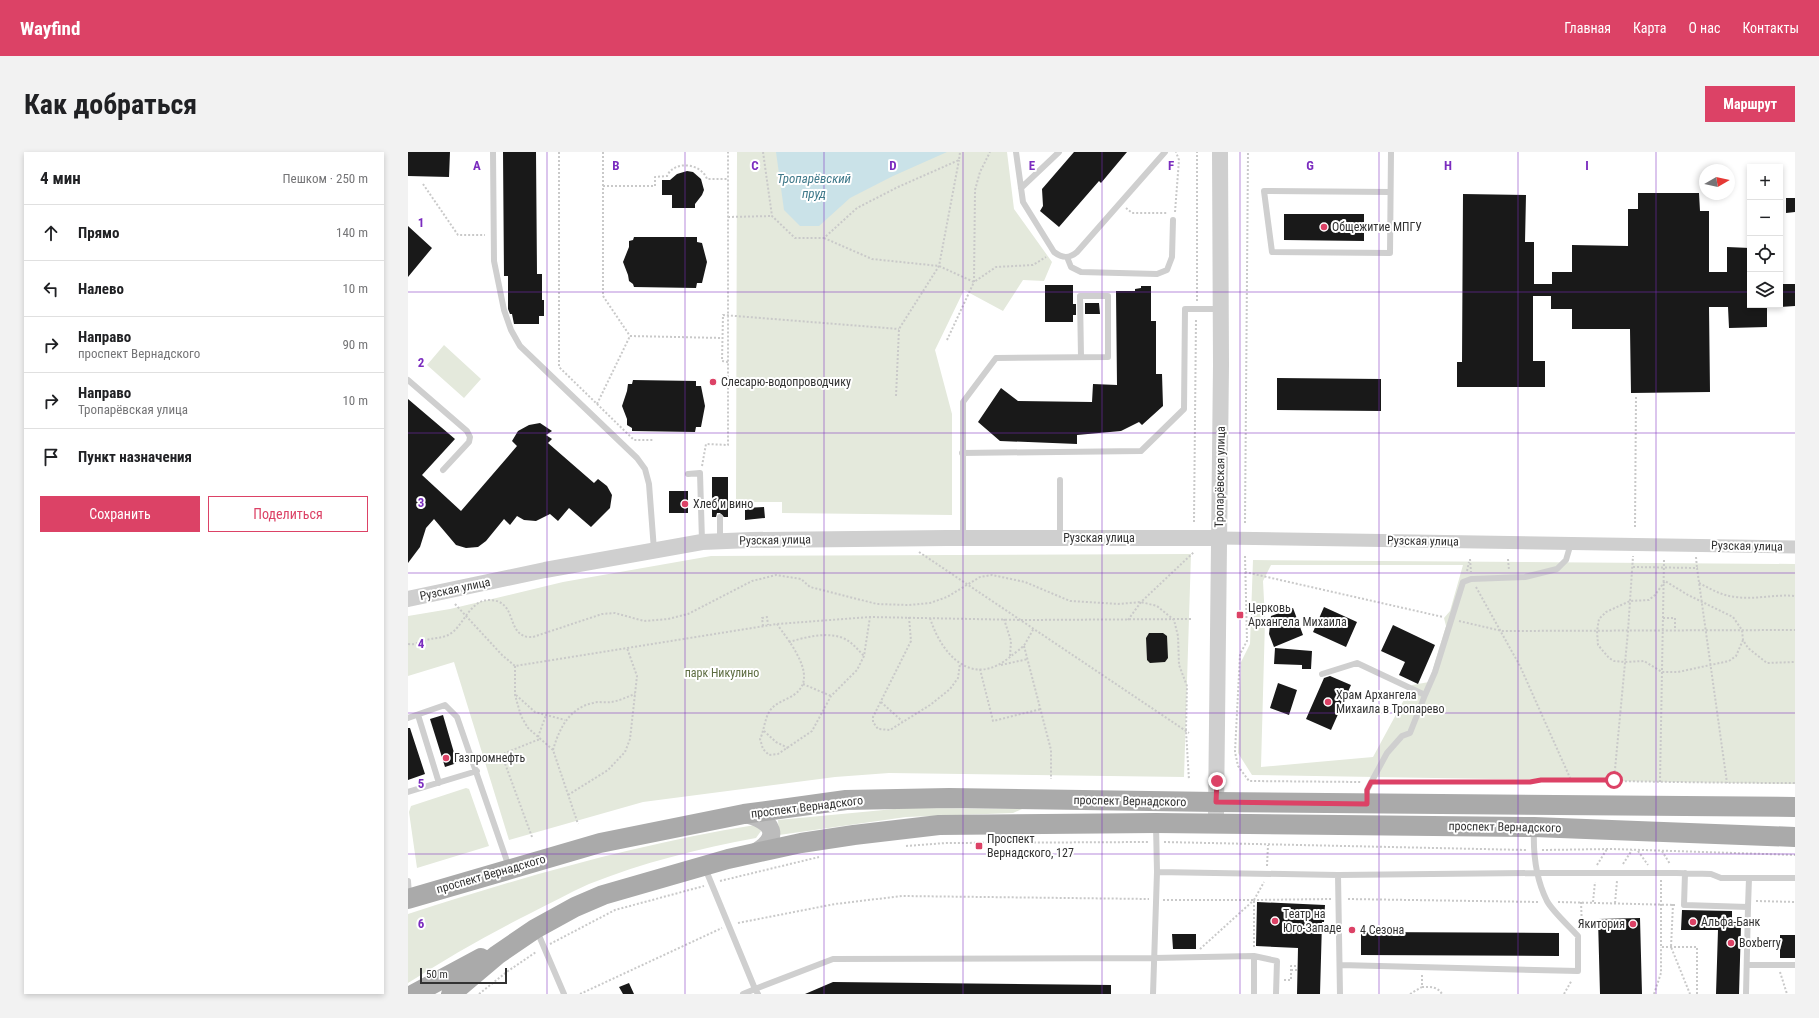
<!DOCTYPE html>
<html lang="ru">
<head>
<meta charset="utf-8">
<style>
  body { margin:0; font-family:"Roboto Condensed",sans-serif; background:#f2f2f2; color:#202124 }
  .controls { position:absolute; right:12px; top:12px; display:grid; overflow:hidden; border-radius:0px; box-shadow:0 2px 6px #0003 }
  .controls button { width:36px; height:36px; display:grid; place-items:center; padding:0; border:0; border-bottom:1px solid #e0e0e0; background:#fff; color:#202124; font:20px sans-serif }
  .compass { position:absolute; left:1291px; top:12px; width:36px; height:36px; border-radius:50%; background:#fff; box-shadow:0 2px 6px #0003; rotate:81deg }
  .scale { position:absolute; left:12px; bottom:10px; width:87px; box-sizing:border-box; padding-left:4px; border:2px solid #323232; border-top:0; font-size:11px; line-height:14px; white-space:nowrap; color:#323232; -webkit-text-stroke:3px #fff; paint-order:stroke }
  .stop { position:absolute; width:12px; height:12px; margin:-9px; border:3px solid #dc4266; border-radius:50%; background:#fff }
  .stop.end { background:#dc4266; border-color:#fff; box-shadow:0 1px 4px #0008 }
  .list { margin:0; padding:0; list-style:none }
  h2 { display:flex; justify-content:space-between; align-items:center; height:52px; margin:0; padding:0 16px; font-size:17px }
  h2 small { font-size:13px; font-weight:400; color:#757577 }
  .list li { display:grid; grid-template-columns:26px 1fr auto; gap:12px; align-items:center; box-sizing:border-box; height:56px; padding:0 16px; border-top:1px solid #e0e0e0 }
  .list b { display:block; font-size:15px; white-space:nowrap }
  .list p { margin:0; font-size:13px; white-space:nowrap; color:#757577 }
  .list em { font-size:13px; font-style:normal; color:#757577 }
  .actions { display:flex; gap:8px; padding:12px 16px }
  .actions a { flex:1; padding:9px 0; border:1px solid #dc4266; border-radius:0px; text-align:center; font-size:14px; color:#dc4266 }
  .actions .main { background:#dc4266; color:#fff }
  .icon { flex:none; width:22px; height:22px; fill:none; stroke:currentColor; stroke-width:2; stroke-linecap:round; stroke-linejoin:round }
  .map { position:relative; flex:none; width:1387px; height:842px; overflow:hidden; border-radius:0px }
  header { display:flex; align-items:center; gap:24px; box-sizing:border-box; height:56px; padding:0 20px; background:#dc4266; color:#fff }
  header strong { font-size:19px }
  nav { display:flex; gap:22px; margin-inline-start:auto; font-size:14px }
  .intro { display:flex; align-items:center; justify-content:space-between; box-sizing:border-box; height:96px; padding:0 24px }
  h1 { margin:0; font-size:28px }
  .button { padding:10px 18px; border-radius:0px; background:#dc4266; color:#fff; font-size:14px; font-weight:700 }
  main { display:flex; gap:24px; padding:0 24px }
  aside { flex:1; background:#fff; border-radius:0px; box-shadow:0 2px 6px #0003 }
  .map>svg:first-child { display:block }
</style>
</head>
<body>
<header>
<strong>Wayfind</strong>
<nav><a>Главная</a><a>Карта</a><a>О нас</a><a>Контакты</a></nav>
</header>
<div class="intro"><h1>Как добраться</h1><a class="button">Маршрут</a></div>
<main>
<aside>
<h2>4 мин<small>Пешком · 250 m</small></h2>
<ul class="list">
<li><svg class="icon" aria-label="ahead" viewBox="0 0 24 24"><path d="M12 20V5M6 11l6-6 6 6"/></svg><div><b>Прямо</b></div><em>140 m</em></li>
<li><svg class="icon" aria-label="left" viewBox="0 0 24 24"><path d="M17 20v-9H6M10 6l-5 5 5 5"/></svg><div><b>Налево</b></div><em>10 m</em></li>
<li><svg class="icon" aria-label="right" viewBox="0 0 24 24"><path d="M7 20v-9h11M14 6l5 5-5 5"/></svg><div><b>Направо</b><p>проспект Вернадского</p></div><em>90 m</em></li>
<li><svg class="icon" aria-label="right" viewBox="0 0 24 24"><path d="M7 20v-9h11M14 6l5 5-5 5"/></svg><div><b>Направо</b><p>Тропарёвская улица</p></div><em>10 m</em></li>
<li><svg class="icon" aria-label="arrive" viewBox="0 0 24 24"><path d="M6 21V4h12l-3 4 3 4H6"/></svg><div><b>Пункт назначения</b></div></li>
</ul>
<div class="actions"><a class="main">Сохранить</a><a>Поделиться</a></div>
</aside>
<div class="map">
<svg width="1387" height="842" viewBox="0 0 1387 842">
  <rect width="100%" height="100%" fill="#fff"/>
  <path fill="#e4e9dc" fill-rule="evenodd" d="M329 0H599L606 57 644 110 636 129 615 128 595 159 556 138 527 198 544 262V363L374 361V350H328Z
    M36 193 73 227 56 246 19 213Z
    M783 402 776 625 481 621 427 625 235 650 101 688 46 510 0 524V464L42 457 155 430 303 404Z
    M845 408 1387 412V632L844 623 830 601 833 510 842 492ZM863 413H1055L1042 459 1036 466 1038 474 1021 530 1004 533 965 605 853 615 857 468 855 429Z
    M58 636 61 637 81 694 9 716 1 660 3 654Z
    M497 656 614 657 605 661 498 665 371 683 370 668Z
    M347 673 353 679 348 686C292 696 234 711 181 732 161 741 141 752 121 762 79 783 39 806 0 831V762C114 725 229 692 347 673Z"/>
  <path fill="#cae2e8" d="M368 0H539L485 24 442 46 411 74H392L376 58Z"/>
  <path fill="#191919" d="M0 0H42L41 25 0 24Z
    M95 0H128L129 122H134V148H136V164H131V172H106L104 162H102L100 157V124H96Z
    M666 0H719L693 31 691 29 651 75 632 59 635 54 634 37Z
    M279 19 285 20 293 27 296 38 294 43 287 52V56H264V43H254V28H262L269 22Z
    M1230 41H1291L1292 59H1301V120H1319V95L1342 96V153H1359V175L1321 176 1320 155H1301L1302 240 1223 241 1222 177H1164V157H1143V144H1125V209H1137V235H1049V210H1054L1055 42 1118 43 1117 90H1126V132H1144V120H1164V93L1220 94V57H1230Z
    M1378 46H1387V60L1378 61Z
    M876 62H956V89L876 88Z
    M0 74 24 96 0 125Z
    M226 85H289V90L294 91 299 110 294 131H289L288 136 226 135 225 132 221 129 220 123 215 110 221 95V89L225 88Z
    M1372 132H1387V154L1372 155Z
    M637 133H665V152H668V163H665V170H637Z
    M733 134H743V169H748V222H754L755 254 734 273 731 270 713 279 669 283V292L592 289 570 270 593 236 610 249 684 250 685 232 709 233 708 139H727V137L733 136Z
    M677 151H691L692 162H677Z
    M869 226 973 227V259L869 258Z
    M225 228 288 229V234H293L297 254 293 275H288L287 280 224 279V276L219 273V267L214 254 219 239 220 232H224Z
    M0 247 47 287 14 323 53 359 109 294 104 289 110 279 121 273 132 271 144 279 138 283 144 287 140 291 186 331 190 327 199 334 204 343 202 356 183 375 161 356 150 369 142 362 128 369 116 368 109 364 102 373 96 367 78 389 70 395 58 396 48 393 26 367 18 376 12 395 0 411Z
    M304 325H320V365H316L312 361H309L308 365H304Z
    M261 339H280V361H261Z
    M356 355 357 366 337 368V356Z
    M916 455 949 470 938 495 905 480Z
    M885 456 895 483 866 495 861 482 863 464Z
    M985 473 1027 493 1010 532 991 523 997 510 973 499Z
    M741 481H755L759 484 760 506 757 510 742 511 739 508 738 486Z
    M867 496 904 499 903 517H894V513L866 512Z
    M922 524 943 533 923 578 898 567 916 526Z
    M870 531 889 538 881 563 862 556Z
    M35 563 49 611 37 615 22 567Z
    M0 576H2L17 622 0 628Z
    M849 750 917 753 916 770H914L912 842H889L890 796 848 794Z
    M1274 758 1324 759V773H1333L1331 842H1308L1310 778H1273Z
    M1232 766 1234 842H1192L1190 767Z
    M953 780 1151 781V804L953 803Z
    M764 782H788V797H765Z
    M1372 783H1387V806H1372Z
    M425 830 703 833V842H397Z
    M221 831 226 842H215L211 835Z"/>
  <g fill="none" stroke-linecap="round" stroke-linejoin="round">
    <path stroke="#c9c9c9" stroke-width="2" stroke-dasharray="2 2" stroke-linecap="butt" d="M151 0V215L226 288H245
      M195 0V144L222 184
      M355 0 364 64 387 86H416L449 56 490 35 551 8 552 0
      M15 32 50 83H77
      M195 34H247V25L259 24C266 8 293 11 299 27H320
      M718 56 724 61H760
      M767 60 771 8 768 0
      M320 65 364 64
      M416 86 464 107 531 114 566 130 588 115 625 113 638 105
      M789 149V0
      M222 184 315 186
      M539 188 566 130 567 38 572 20 582 0
      M320 210 314 209 315 163 491 177
      M488 244 491 177 531 114 551 8
      M189 252 222 184
      M294 314 298 292 320 293V0
      M786 370 788 166
      M837 371 840 0
      M1227 375 1228 244
      M511 400 781 581
      M837 404 839 489 832 502 827 600 830 614 841 629 954 630
      M1288 405 1289 416
      M1062 407 1063 420
      M1100 407 1101 418
      M1225 415 1289 416 1319 631
      M1059 419 1061 410
      M837 420 1035 465
      M1291 431C1303 437 1314 444 1328 445 1347 448 1366 442 1387 444
      M1068 435 1112 514 1163 628
      M47 452 94 503 107 514 369 472 462 465 614 468 784 467
      M501 465 503 489 465 565V570L470 577 482 578 522 553 542 537 550 526 552 512
      M522 466C534 504 565 537 603 504 607 501 613 497 617 492 620 487 623 481 626 476
      M1255 466H1267V479
      M596 467 603 489 602 504
      M720 468 733 450 786 400
      M1051 469 1094 479 1387 478
      M369 472C380 488 406 519 392 537 386 546 372 548 364 556 356 565 357 577 352 587L355 597 361 603 370 602 404 579 423 544 449 518 456 504 462 465
      M355 474 354 466 359 465 360 473
      M1335 488 1328 504 1321 509 1270 520H1254L1236 509 1217 510 1206 509 1201 506 1190 493 1189 479 1191 467 1198 460 1222 449 1241 448 1247 443 1257 429 1280 443 1325 465 1334 478 1335 488 1340 496 1359 511 1387 510
      M381 490C398 485 421 479 437 487 445 491 450 498 456 504
      M0 492C7 493 11 490 18 488 29 485 37 487 46 479 57 469 64 447 82 448 108 449 99 477 116 484 118 485 122 485 125 485L194 462 207 461 236 469 260 467 280 462 344 429 368 423 393 427 402 435 469 452 501 453 522 451 539 445 572 425 584 423 617 430 662 449 710 452 733 450 749 454 766 468 770 484 771 513 779 534 778 579 781 628
      M616 494 643 598V627
      M593 513 620 507
      M107 514V543L113 564 120 576 145 598 170 672
      M572 517 585 569 633 557
      M395 532 423 544
      M108 543 127 560 157 568
      M473 550 494 569
      M356 579 368 590 380 596
      M130 585 138 563
      M145 598C151 577 161 556 185 551 190 549 197 551 203 550 211 549 219 545 227 542
      M1206 628 1220 479 1225 404
      M973 630H1122L1133 628C1218 629 1302 631 1387 631
      M1252 630 1256 408
      M160 643 200 618 217 600 222 587 229 524 219 496
      M124 685 95 606 97 601 132 587
      M756 690 1118 698
      M498 694 538 691 740 690
      M1134 698 1204 697 1387 703
      M1230 699 1240 713
      M1254 699 1262 712
      M1215 712 1224 698
      M1189 713 1199 697
      M859 714 860 693
      M1253 728V795H1289V842
      M312 729 411 705
      M940 747 1131 750
      M755 748H846V797
      M846 748 856 730
      M1348 749 1387 750
      M1150 750 1267 753
      M1173 750 1174 776
      M1185 750 1187 730
      M1207 751 1209 729
      M1265 752 1263 795 1282 842
      M330 771 427 752 494 744 741 747
      M142 792 207 758 296 734
      M792 797 846 748 923 747
      M883 818H890
      M1372 820 1379 842
      M1014 823V835C1022 835 1029 834 1034 842
      M876 828H883V814H890
      M71 842 100 819 128 800
      M172 842 314 776
      M1002 842 1014 835
      M1156 842 1164 828
      M1246 842 1253 821V795"/>
    <path stroke="#cfcfcf" stroke-width="6" d="M85 0 86 109 96 158 103 178 112 194 229 306 237 317 241 332 246 398
      M608 0 615 50 646 100C654 106 661 107 669 100L757 0
      M613 36 651 0
      M982 40 856 39 864 100 982 101 983 0
      M659 105 663 115 673 120 749 122 759 118 764 105 765 68
      M0 228 59 279 62 285 61 290 35 318
      M554 301 733 299 776 257 777 157H812
      M280 322 292 321 294 389
      M652 328V386
      M312 365V389
      M555 386V250L588 206 700 205V144H672L673 205
      M914 522 949 511 1017 543 1002 581 994 584 979 601 959 638V648
      M1017 543 1027 520 1055 430 1063 427 1117 425 1149 417 1158 408 1163 391
      M10 563 31 631
      M0 566 37 553 49 565 101 715
      M0 640 69 619
      M297 716 347 837 335 842
      M749 720 930 723 1129 721H1268L1303 722 1313 726H1387
      M1277 721 1276 753 1340 755 1341 726
      M930 723 932 842
      M0 729 1 743
      M129 779 156 842
      M932 813 1170 819V784C1161 774 1145 760 1139 749 1128 727 1125 701 1126 677
      M1339 813H1387
      M350 842 347 837 425 807 746 806 846 804 869 809 868 842
      M745 842 749 720 748 673
      M846 842V804
      M1338 842 1340 755"/>
    <path stroke="#cfcfcf" stroke-width="13" d="M811 386 1387 395"/>
    <path stroke="#cfcfcf" stroke-width="16" d="M0 447 137 418 294 390 343 388 539 386H811
      M808 662 813 213 812 0"/>
    <path stroke="#bcbcbc" stroke-width="18" d="M336 662C366 668 375 686 344 702"/>
    <path stroke="#aaa" stroke-width="20" d="M0 747 192 691 336 662 438 648 541 646 808 650 1387 655
      M6 842 73 806
      M43 842 89 803 127 777 167 755 195 743 320 707 393 691 446 683 531 673 748 671 1126 675 1387 685"/>
  </g>
  <g fill="none" stroke-linecap="round" stroke-linejoin="round">
    <path stroke="#dc4266" stroke-width="5" d="M809 629 808 650 959 652V638L963 630H1122L1133 628H1206"/>
  </g>
  <path fill="none" stroke="#7b2cbf" stroke-width="1" stroke-opacity="0.55" d="M139 0V842M277 0V842M416 0V842M555 0V842M694 0V842M832 0V842M971 0V842M1110 0V842M1248 0V842M0 140H1342M1372 140H1387M0 281H1387M0 421H1387M0 561H1387M0 702H1387"/>
  <g fill="#dc4266" stroke="#fff" stroke-width="1.5">
    <circle cx="916" cy="75" r="4"/>
    <circle cx="305" cy="230" r="4"/>
    <circle cx="277" cy="352" r="4"/>
    <rect x="828" y="459" width="8" height="8" rx="2"/>
    <circle cx="920" cy="550" r="4"/>
    <circle cx="38" cy="606" r="4"/>
    <rect x="567" y="690" width="8" height="8" rx="2"/>
    <circle cx="867" cy="769" r="4"/>
    <circle cx="1285" cy="770" r="4"/>
    <circle cx="1225" cy="772" r="4"/>
    <circle cx="944" cy="778" r="4"/>
    <circle cx="1323" cy="791" r="4"/>
  </g>
  <g text-anchor="middle" stroke-width="4" stroke-linejoin="round" paint-order="stroke">
    <g font-size="12" fill="#323232" stroke="#fff" text-anchor="start">
      <text x="924" y="79">Общежитие МПГУ</text>
      <text x="313" y="234">Слесарю-водопроводчику</text>
      <text x="285" y="356">Хлеб и вино</text>
      <text x="840" y="460">Церковь<tspan x="840" dy="14">Архангела Михаила</tspan></text>
      <text x="928" y="547">Храм Архангела<tspan x="928" dy="14">Михаила в Тропарево</tspan></text>
      <text x="46" y="610">Газпромнефть</text>
      <text x="579" y="691">Проспект<tspan x="579" dy="14">Вернадского, 127</tspan></text>
      <text x="875" y="766">Театр на<tspan x="875" dy="14">Юго-Западе</tspan></text>
      <text x="1293" y="774">Альфа-Банк</text>
      <text x="1217" y="776" text-anchor="end">Якитория</text>
      <text x="952" y="782">4 Сезона</text>
      <text x="1331" y="795">Boxberry</text>
    </g>
    <g font-size="12" fill="#323232" stroke="#fff">
      <text transform="translate(812 325) rotate(-89)" y="4">Тропарёвская улица</text>
      <text x="691" y="390">Рузская улица</text>
      <text transform="translate(367 388) rotate(-1)" y="4">Рузская улица</text>
      <text transform="translate(1015 389) rotate(1)" y="4">Рузская улица</text>
      <text transform="translate(1339 394) rotate(1)" y="4">Рузская улица</text>
      <text transform="translate(47 437) rotate(-12)" y="4">Рузская улица</text>
      <text transform="translate(722 649) rotate(1)" y="4">проспект Вернадского</text>
      <text transform="translate(399 655) rotate(-7)" y="4">проспект Вернадского</text>
      <text transform="translate(1097 675) rotate(1)" y="4">проспект Вернадского</text>
      <text transform="translate(83 722) rotate(-16)" y="4">проспект Вернадского</text>
    </g>
    <g font-size="12" fill="#5d6d41" stroke="#fff">
      <text x="314" y="525">парк Никулино</text>
    </g>
    <g font-size="13" font-style="italic" fill="#417a8b" stroke="#fff">
      <text x="406" y="31">Тропарёвский<tspan x="406" dy="15">пруд</tspan></text>
    </g>
  </g>
  <g font-size="13" text-anchor="middle" font-weight="bold" fill="#7b2cbf" stroke="#fff" stroke-width="4" stroke-linejoin="round" paint-order="stroke">
    <text x="69" y="18">A</text>
    <text x="208" y="18">B</text>
    <text x="347" y="18">C</text>
    <text x="485" y="18">D</text>
    <text x="624" y="18">E</text>
    <text x="763" y="18">F</text>
    <text x="902" y="18">G</text>
    <text x="1040" y="18">H</text>
    <text x="1179" y="18">I</text>
    <text x="13" y="75">1</text>
    <text x="13" y="215">2</text>
    <text x="13" y="355">3</text>
    <text x="13" y="496">4</text>
    <text x="13" y="636">5</text>
    <text x="13" y="776">6</text>
  </g>
</svg>
<div class="controls">
<button>+</button>
<button>−</button>
<button><svg class="icon" aria-label="locate" viewBox="0 0 24 24"><circle cx="12" cy="12" r="6"/><path d="M12 2v4M12 18v4M2 12h4M18 12h4"/></svg></button>
<button><svg class="icon" aria-label="layers" viewBox="0 0 24 24"><path d="M12 4l9 5-9 5-9-5zM3 14l9 5 9-5"/></svg></button>
</div>
<svg class="compass" viewBox="-18 -18 36 36"><path d="M0-13l5 13h-10z" fill="#e53935"/><path d="M0 13l5-13h-10z" fill="#757577"/></svg>
<div class="scale">50 m</div>
<div class="stop" style="left:1206px;top:628px"></div>
<div class="stop end" style="left:809px;top:629px"></div>
</div>
</main>
</body>
</html>
